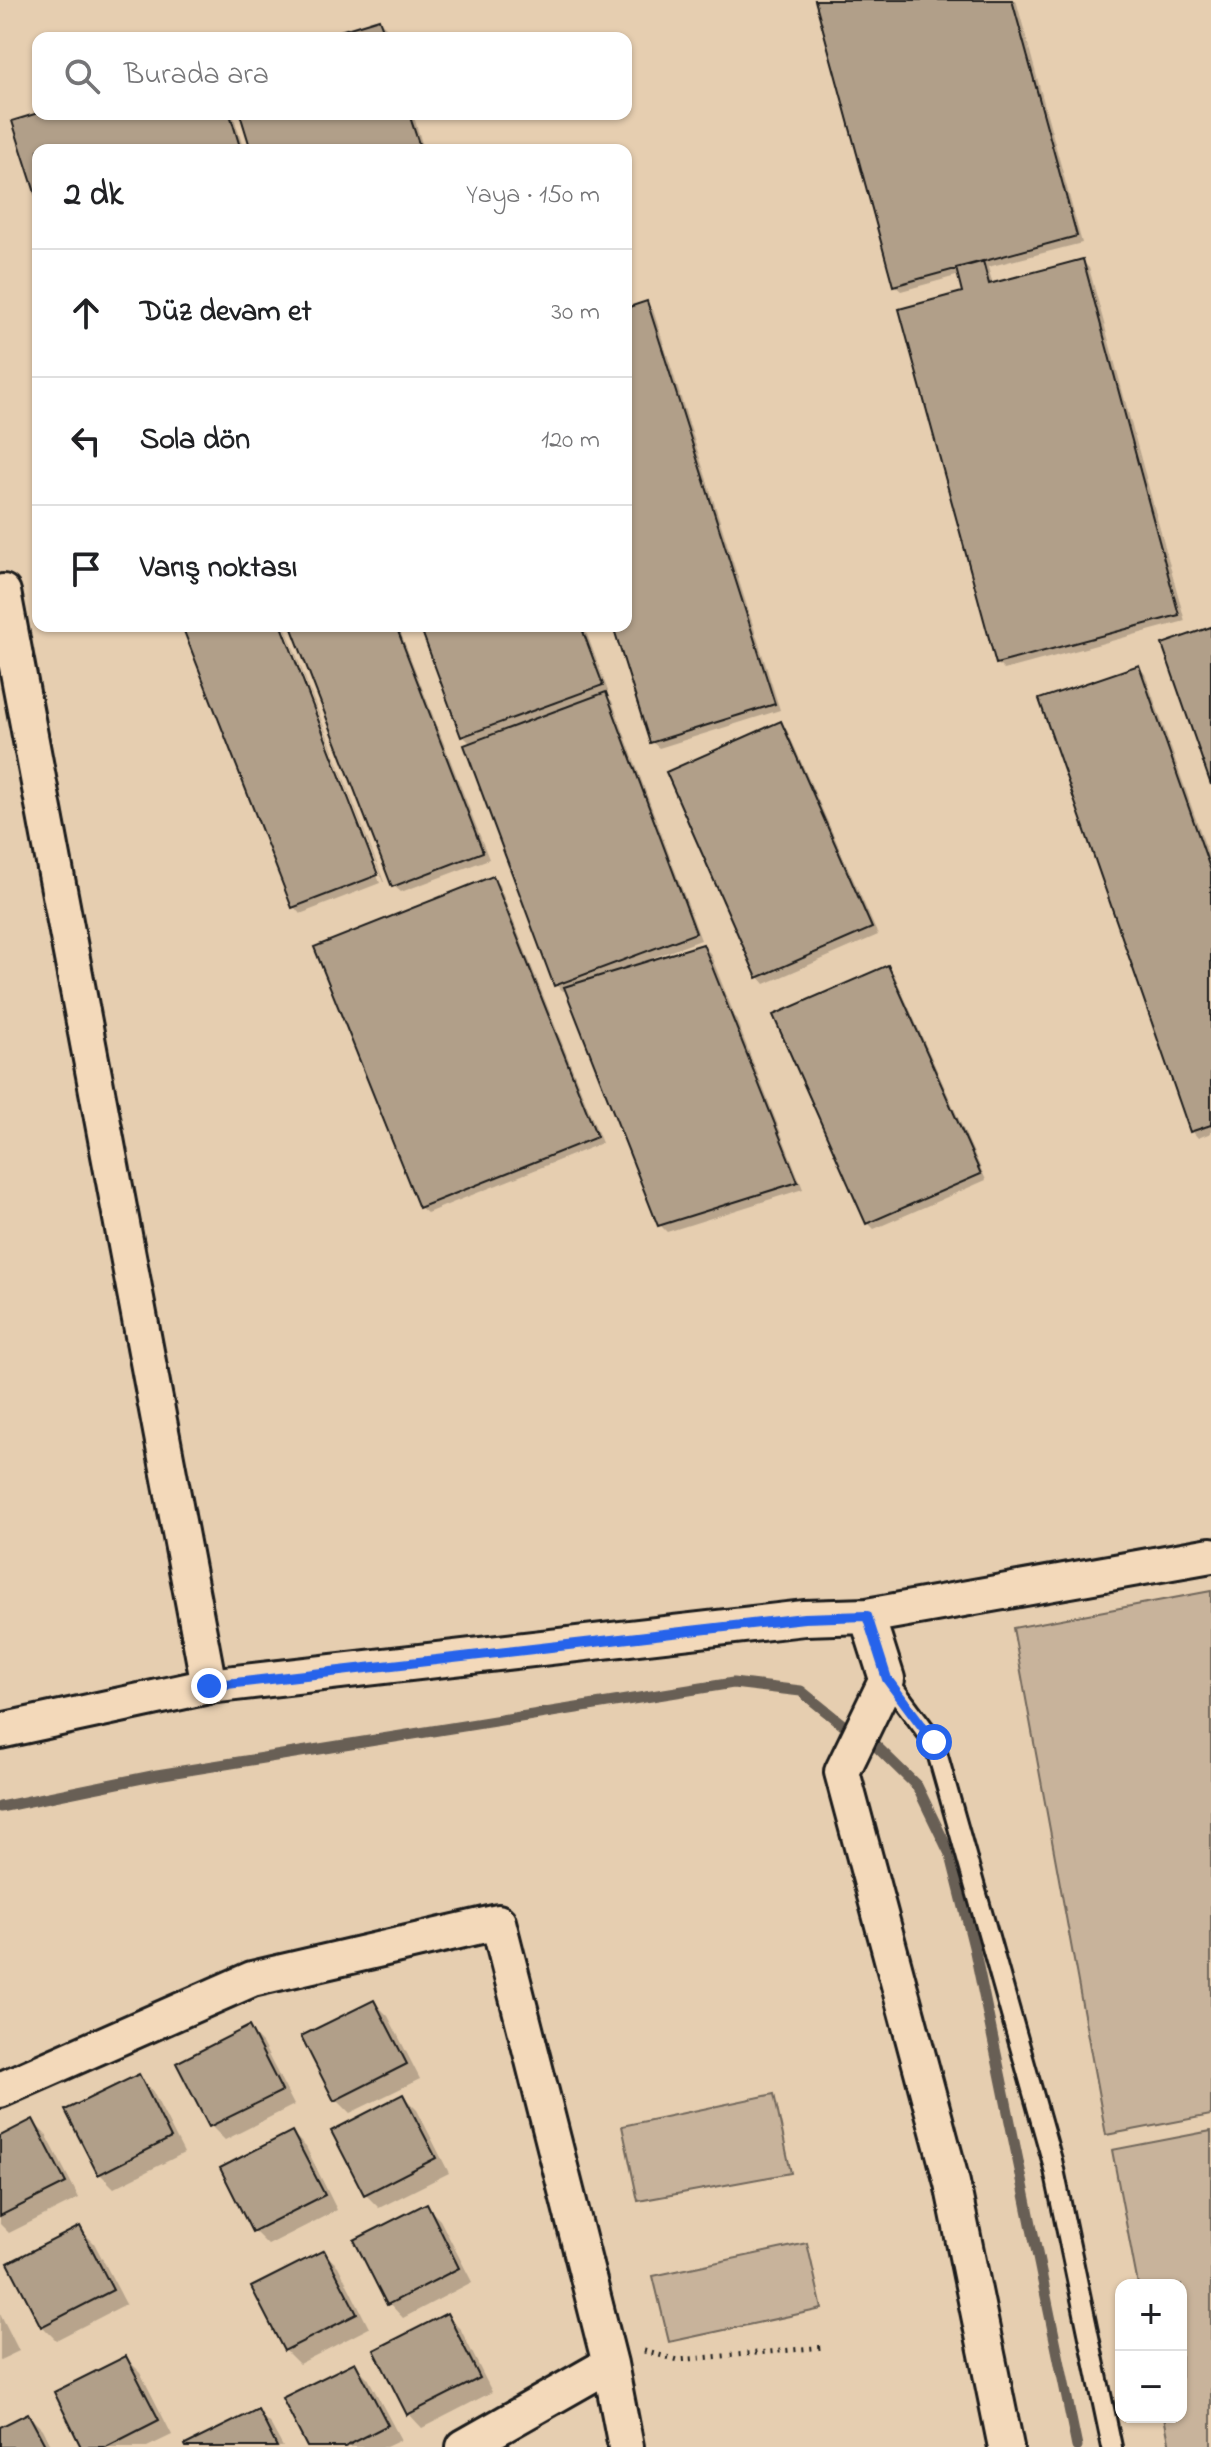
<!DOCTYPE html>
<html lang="tr">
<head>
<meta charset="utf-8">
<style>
  body { margin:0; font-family:"Indie Flower",sans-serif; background:#f6f6f6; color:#202124 }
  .controls { position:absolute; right:24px; bottom:24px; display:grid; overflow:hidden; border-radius:16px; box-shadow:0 2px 6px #0004 }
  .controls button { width:72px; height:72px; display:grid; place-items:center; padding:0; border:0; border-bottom:2px solid #e0e0e0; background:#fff; color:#202124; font:40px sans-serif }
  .stop { position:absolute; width:24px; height:24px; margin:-18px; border:6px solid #2563eb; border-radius:50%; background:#fff }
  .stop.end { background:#2563eb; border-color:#fff; box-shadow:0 2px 8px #0008 }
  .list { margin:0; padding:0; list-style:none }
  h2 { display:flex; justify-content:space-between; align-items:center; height:104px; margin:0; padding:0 32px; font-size:34px }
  h2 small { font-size:26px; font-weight:400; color:#757577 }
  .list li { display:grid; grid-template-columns:52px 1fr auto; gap:24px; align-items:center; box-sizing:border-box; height:128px; padding:0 32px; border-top:2px solid #e0e0e0 }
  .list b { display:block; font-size:30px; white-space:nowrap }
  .list em { font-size:26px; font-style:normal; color:#757577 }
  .icon { flex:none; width:44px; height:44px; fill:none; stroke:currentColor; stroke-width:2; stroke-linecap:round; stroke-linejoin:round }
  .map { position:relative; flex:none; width:1211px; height:2447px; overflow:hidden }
  .search { position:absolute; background:#fff; box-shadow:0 2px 6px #0004; left:32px; top:32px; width:600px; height:88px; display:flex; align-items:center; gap:20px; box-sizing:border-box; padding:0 28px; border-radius:16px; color:#757577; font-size:30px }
  .panel { position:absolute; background:#fff; box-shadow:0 2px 6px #0004; left:32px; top:144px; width:600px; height:488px; border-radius:16px }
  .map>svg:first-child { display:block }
</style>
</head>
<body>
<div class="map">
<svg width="1211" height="2447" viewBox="0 0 1211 2447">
  <rect width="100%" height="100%" fill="#e6ceb0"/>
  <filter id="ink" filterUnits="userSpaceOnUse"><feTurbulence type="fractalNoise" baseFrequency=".0125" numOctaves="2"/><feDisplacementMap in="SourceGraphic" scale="16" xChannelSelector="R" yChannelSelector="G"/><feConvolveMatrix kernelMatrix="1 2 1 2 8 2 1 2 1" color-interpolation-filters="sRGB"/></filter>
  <g filter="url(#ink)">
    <path fill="#c8b39b" stroke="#72685c" stroke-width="2" d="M1211 1591V2115L1106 2135 1013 1628Z
      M774 2094 791 2173 638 2201 622 2126Z
      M1211 2131V2447H1170L1164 2417H1181V2285H1138L1112 2150Z
      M807 2243 822 2309 669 2342 653 2276Z"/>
    <path fill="#0003" d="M817 0H1016L1082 243 988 267 993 285 1082 261 1089 268 1185 621 1004 670 997 663 965 293 960 275 901 291 894 285Z
      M379 21 386 27 389 38H324Z
      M42 114H233L244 150H38V195L15 123Z
      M242 114H413L424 150H253Z
      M646 303 653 310 780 710 659 748 652 742 615 626H626V310Z
      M185 626H280L380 883 300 914 294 907Z
      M284 626H285L384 882H383Z
      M294 626H398L489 859 401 892 394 886Z
      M422 626H584L608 691 604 693 612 701 701 940 652 958 653 961 703 946 710 953 803 1189 667 1232 660 1225 567 990 563 991 556 985 471 744 463 736Z
      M1139 667 1145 674 1211 862V1133L1198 1138 1192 1131Z
      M780 723 787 730 878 935 765 984 759 977Z
      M492 878 499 885 602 1143 427 1213 420 1207Z
      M888 967 894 974 986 1180 874 1229 868 1223Z
      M374 2002 388 2016 420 2079 350 2113 336 2099Z
      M248 2029 262 2043 294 2105 225 2140 211 2126Z
      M138 2076 152 2090 184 2153 114 2188 100 2174Z
      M403 2096 417 2110 449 2173 379 2208 365 2194Z
      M33 2122 47 2136 79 2198 9 2233 0 2224V2138Z
      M292 2133 306 2147 337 2210 268 2245 254 2231 222 2169Z
      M426 2206 440 2220 472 2282 403 2318 389 2303Z
      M80 2229 94 2243 126 2304 56 2340 42 2326Z
      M323 2252 338 2266 369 2328 299 2364 285 2350Z
      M0 2313 19 2351 0 2360Z
      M447 2316 461 2330 492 2392 422 2428 408 2413Z
      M126 2358 140 2372 172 2435 147 2447H84Z
      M354 2364 368 2378 401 2440 386 2447H309Z
      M257 2411 271 2425 283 2447H188Z
      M28 2415 42 2429 51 2447H0V2430Z"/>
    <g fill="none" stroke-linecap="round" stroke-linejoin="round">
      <path stroke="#685f54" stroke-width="11" d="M874 1744 917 1786 951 1856 974 1947 1077 2447
        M0 1807 157 1775 733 1683 801 1691 843 1725"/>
    </g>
    <path fill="#b19f89" stroke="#1c1c1c" stroke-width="2" d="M815 0H1012L1077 236 893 286Z
      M379 19 386 38H317Z
      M38 113 230 114 241 150H38V202L12 121Z
      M240 114H409L421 150H251Z
      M1083 259 1179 615 996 664 899 309 962 292 956 268 983 261 989 284Z
      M647 301 775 704 650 743 613 626H626V308Z
      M182 626H282L378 875 292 908Z
      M291 626H396L483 852 392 887Z
      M420 626H581L603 685 461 737Z
      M1211 627V785L1162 644Z
      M1139 665 1211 871V1125L1190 1132 1039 699Z
      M606 692 696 933 554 986 464 745Z
      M781 721 872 928 757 978 666 772Z
      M493 876 597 1137 419 1208 314 947Z
      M703 944 798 1182 658 1226 564 987Z
      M888 965 981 1174 866 1224 773 1015Z
      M374 2000 407 2064 334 2101 301 2036Z
      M249 2026 282 2091 209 2127 176 2063Z
      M139 2074 171 2138 98 2175 65 2110Z
      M403 2094 436 2158 364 2195 331 2131Z
      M33 2119 66 2183 0 2216V2136Z
      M292 2131 325 2195 252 2232 220 2168Z
      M427 2203 459 2268 387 2305 354 2240Z
      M80 2226 113 2290 41 2327 8 2263Z
      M324 2250 357 2314 284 2351 251 2287Z
      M447 2313 480 2378 407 2415 374 2350Z
      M126 2356 159 2420 106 2447H81L54 2392Z
      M355 2362 388 2425 345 2447H307L282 2398Z
      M258 2409 277 2447H186L185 2445Z
      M28 2413 46 2447H0V2427Z"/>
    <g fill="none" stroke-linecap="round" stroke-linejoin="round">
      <g stroke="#1c1c1c" stroke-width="24">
        <path id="lane" d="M887 1679 934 1742 1052 2160 1112 2447"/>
      </g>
      <g stroke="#1c1c1c" stroke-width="40">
        <path id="street" d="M3 592 209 1686
          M0 1731 209 1686 804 1618 867 1616
          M0 2090 252 1979 498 1922 610 2364 626 2447
          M464 2447 610 2364
          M1006 2447 952 2183 842 1772 887 1679 867 1616 1211 1555"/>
      </g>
      <path stroke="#1c1c1c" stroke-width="5" stroke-dasharray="2 6" stroke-linecap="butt" d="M644 2351 678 2360 825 2347"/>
      <use href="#lane" stroke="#f3d9ba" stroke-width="18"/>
      <use href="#street" stroke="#f3d9ba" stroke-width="34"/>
    </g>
  </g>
  <g fill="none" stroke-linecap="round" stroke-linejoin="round" filter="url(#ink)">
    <path stroke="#2563eb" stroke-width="10" d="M209 1686 804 1618 867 1616 887 1679 934 1742"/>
  </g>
</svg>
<div class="controls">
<button>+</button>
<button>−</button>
</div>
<div class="stop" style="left:934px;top:1742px"></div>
<div class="stop end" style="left:209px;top:1686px"></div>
<div class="search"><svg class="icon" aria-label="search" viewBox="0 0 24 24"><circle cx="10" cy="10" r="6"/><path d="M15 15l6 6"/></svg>Burada ara</div>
<section class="panel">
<h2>2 dk<small>Yaya · 150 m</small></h2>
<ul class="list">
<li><svg class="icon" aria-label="ahead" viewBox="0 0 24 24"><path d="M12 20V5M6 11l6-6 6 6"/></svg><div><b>Düz devam et</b></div><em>30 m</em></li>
<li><svg class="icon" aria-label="left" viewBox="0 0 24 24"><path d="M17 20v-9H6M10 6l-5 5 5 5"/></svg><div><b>Sola dön</b></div><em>120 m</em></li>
<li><svg class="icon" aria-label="arrive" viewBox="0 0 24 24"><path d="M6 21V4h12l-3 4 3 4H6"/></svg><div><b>Varış noktası</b></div></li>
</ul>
</section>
</div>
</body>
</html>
